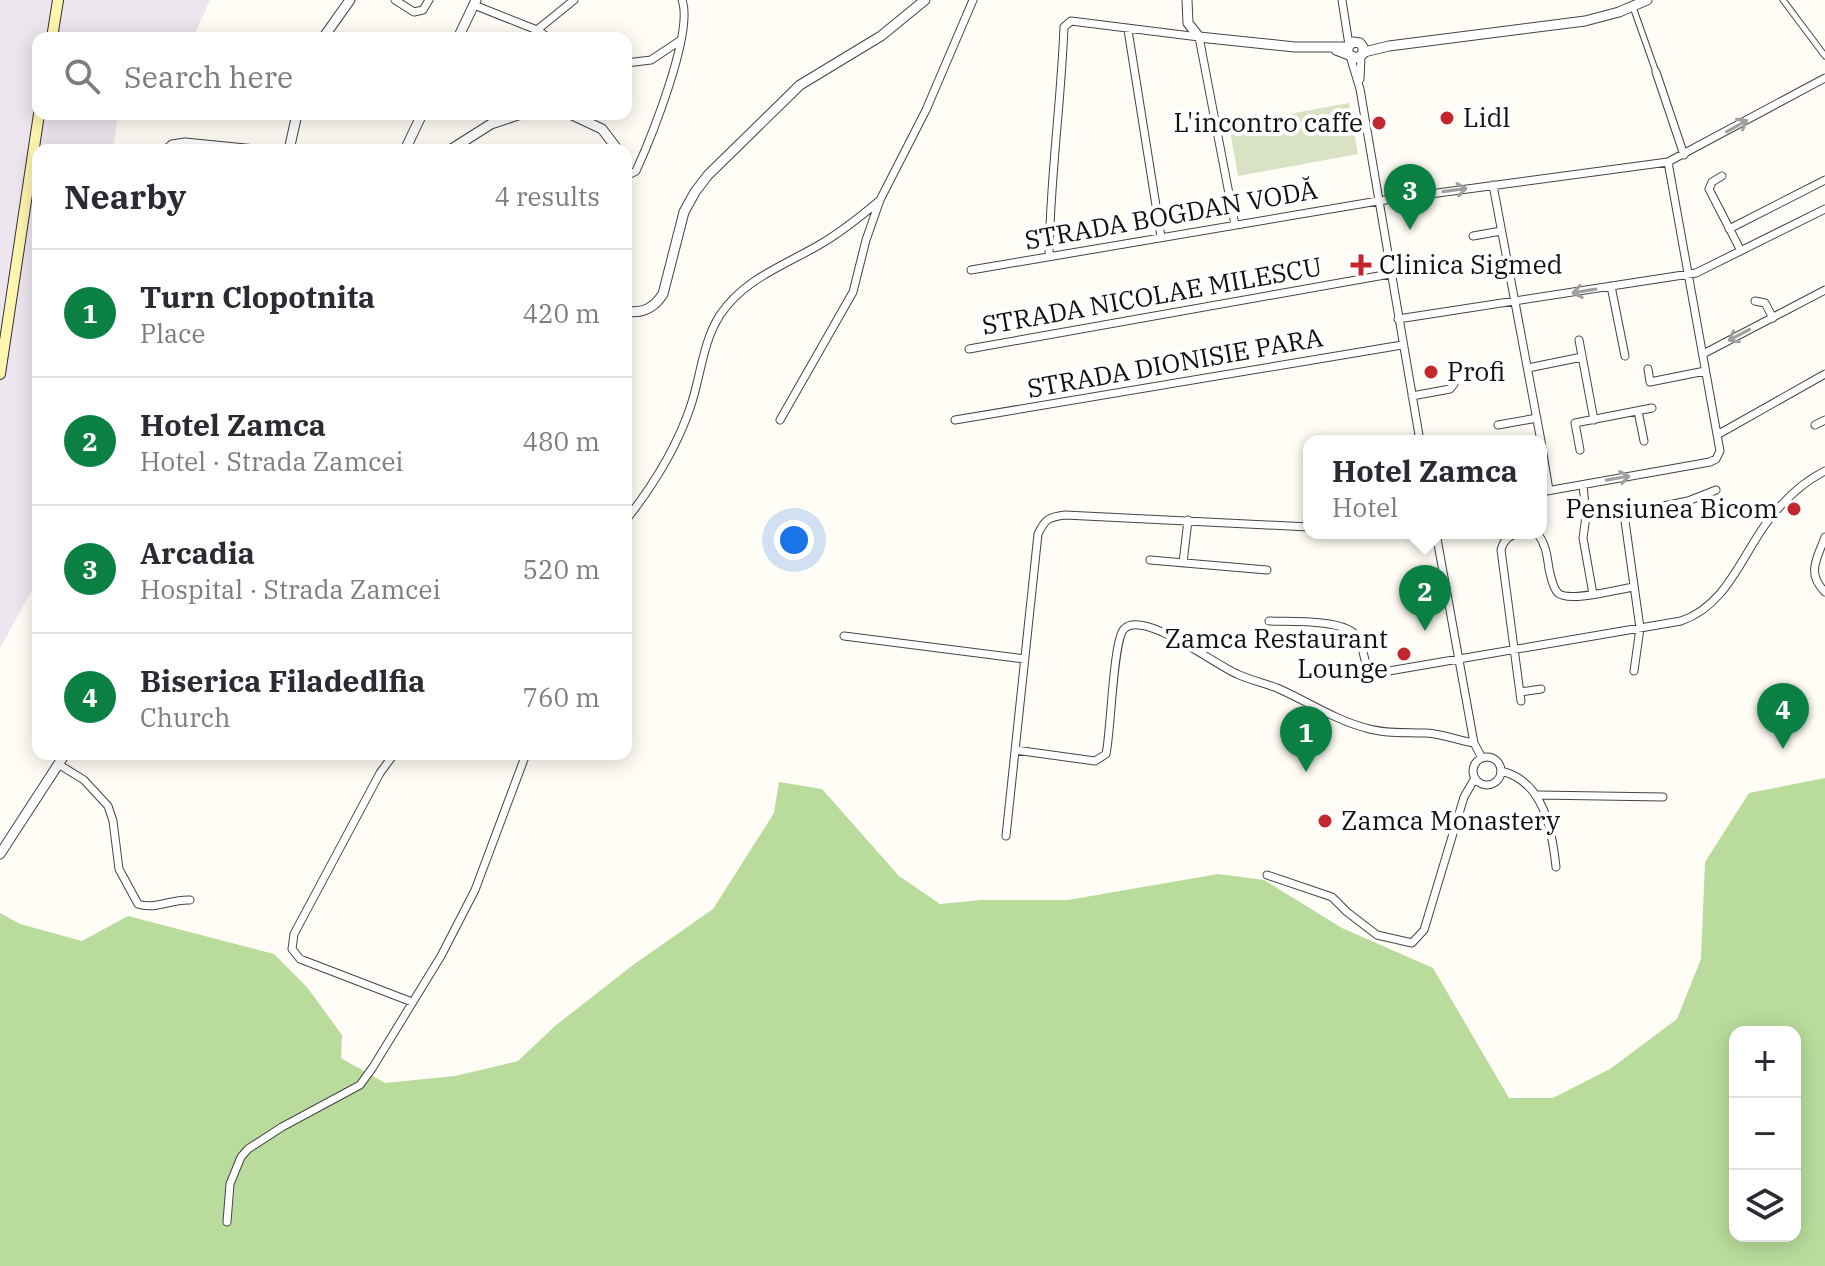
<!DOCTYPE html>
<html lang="en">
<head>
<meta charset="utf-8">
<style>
  body { margin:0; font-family:"IBM Plex Serif",serif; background:#f2f2f3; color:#2b2b33 }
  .controls { position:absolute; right:24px; bottom:24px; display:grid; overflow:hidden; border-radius:16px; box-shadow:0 4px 20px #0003 }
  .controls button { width:72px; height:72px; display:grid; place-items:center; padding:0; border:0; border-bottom:2px solid #e1e1e2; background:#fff; color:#2b2b33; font:40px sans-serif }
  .you { position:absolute; left:794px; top:540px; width:28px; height:28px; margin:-20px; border:6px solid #fff; border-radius:50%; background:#1a73e8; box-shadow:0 0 0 12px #1a73e833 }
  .badge { display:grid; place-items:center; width:52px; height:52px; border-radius:50%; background:#0b8043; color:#fff; font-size:26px; font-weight:700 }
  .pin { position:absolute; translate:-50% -66px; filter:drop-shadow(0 2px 4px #0008) }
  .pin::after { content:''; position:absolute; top:42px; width:28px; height:24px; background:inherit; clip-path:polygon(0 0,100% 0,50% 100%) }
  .popup { position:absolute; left:1303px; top:435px; width:244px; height:104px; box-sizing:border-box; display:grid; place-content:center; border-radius:16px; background:#fff; filter:drop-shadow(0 2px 6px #0005); font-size:26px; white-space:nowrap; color:#7c7c81 }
  .popup b { font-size:30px; color:#2b2b33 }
  .popup::after { content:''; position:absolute; left:50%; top:100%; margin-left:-16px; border:16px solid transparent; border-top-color:#fff }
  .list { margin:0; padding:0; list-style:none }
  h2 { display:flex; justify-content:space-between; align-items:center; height:104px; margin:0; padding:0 32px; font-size:34px }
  h2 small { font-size:26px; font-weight:400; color:#7c7c81 }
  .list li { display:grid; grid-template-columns:52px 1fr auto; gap:24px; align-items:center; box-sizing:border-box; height:128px; padding:0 32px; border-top:2px solid #e1e1e2 }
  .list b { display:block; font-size:30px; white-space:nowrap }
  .list p { margin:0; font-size:26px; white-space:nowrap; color:#7c7c81 }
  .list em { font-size:26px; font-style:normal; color:#7c7c81 }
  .icon { flex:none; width:44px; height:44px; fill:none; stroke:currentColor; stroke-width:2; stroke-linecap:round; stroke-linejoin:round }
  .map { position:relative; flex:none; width:1825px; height:1266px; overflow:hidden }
  .search { position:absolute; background:#fff; box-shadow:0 4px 20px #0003; left:32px; top:32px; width:600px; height:88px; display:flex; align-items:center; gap:20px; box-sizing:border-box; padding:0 28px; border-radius:16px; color:#7c7c81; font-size:30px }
  .panel { position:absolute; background:#fff; box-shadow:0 4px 20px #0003; left:32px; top:144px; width:600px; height:616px; border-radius:16px }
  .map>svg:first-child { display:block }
</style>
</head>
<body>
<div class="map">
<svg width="1825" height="1266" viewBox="0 0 1825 1266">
  <rect width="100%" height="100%" fill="#fffdf5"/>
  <path fill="#eee6ef" d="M0 0H210L193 38H38V114H118L113 150H38V579L0 648Z"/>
  <path fill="#b9dc9c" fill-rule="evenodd" d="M1825 778V1266H0V913L20 924 82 941 128 916 274 954 307 987 342 1035 341 1058 385 1083 455 1076 518 1061 555 1026 633 965 713 909 774 813 779 782 822 789 899 876 940 904 981 900H1068L1218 874 1264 880 1342 928 1433 968 1509 1098H1553L1610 1069 1677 1019 1701 959 1705 862 1749 793ZM1735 1032H1795V1236H1735Z"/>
  <path fill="#d9e3c4" d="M1349 103 1358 154 1238 176 1229 125Z"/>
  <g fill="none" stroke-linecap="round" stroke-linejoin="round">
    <g stroke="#444" stroke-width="7">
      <path id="pedestrian" d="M1783 0 1825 56
        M1633 7 1656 72"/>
    </g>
    <g stroke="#444" stroke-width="9">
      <path id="minor" d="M395 0 414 12 423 10 429 0
        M1342 0 1349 45
        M474 5 537 30 549 38
        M537 30 574 0
        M1128 30 1161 237
        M1350 56 1360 89 1420 441
        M626 63 651 60 681 40
        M1656 72 1684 155
        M1360 79 1361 56
        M165 150 172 144 185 142 267 150
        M626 176 636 171C651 138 694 32 682 0
        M1722 176 1712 182 1709 189 1741 251
        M1493 185 1541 441
        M1729 229 1825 180
        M1473 236 1501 231
        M1049 256C1050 179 1061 104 1064 27L1071 21 1199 37 1235 225
        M971 270 1378 201 1668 162 1825 78
        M1611 286 1625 356
        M1755 301 1765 303 1773 318
        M1398 319 1696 273 1825 209
        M1579 340 1594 420
        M969 349 1390 274
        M1703 354 1825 290
        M1528 368 1582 357
        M1648 369 1650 382 1705 371
        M1412 396 1450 389 1454 384 1453 370
        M1638 411 1644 441
        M780 420 853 292 866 240 880 200 926 110 973 0
        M955 420 1402 345
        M1498 425 1537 418
        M1815 425 1825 420
        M1717 435 1825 374
        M1541 442 1549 490
        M1580 450 1575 423 1652 408
        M1583 485 1586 516 1583 538 1593 594
        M1541 492 1710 462 1716 459 1720 451 1668 162
        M626 520C652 487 676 449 690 408 701 377 702 343 720 315 744 279 783 266 819 245 840 233 860 217 879 201
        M1402 533 1437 535
        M1436 533 1474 743 1482 758
        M1519 533C1509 536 1504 539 1501 550L1521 701
        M1537 533C1546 544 1547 555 1549 569 1551 576 1552 587 1558 593 1569 603 1618 589 1634 587
        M1825 537C1817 559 1806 573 1825 592
        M1150 560 1267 570
        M1183 563 1188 520
        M1269 621C1290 622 1340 619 1355 634 1364 642 1362 659 1369 669L1383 672 1681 621C1725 606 1740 560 1765 525 1781 503 1801 483 1825 471
        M844 636 1025 659
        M1634 671 1640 628 1624 514 1688 501 1716 490
        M1520 692 1541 689
        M1015 750 1095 761 1106 754C1111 732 1113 640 1124 629 1143 609 1215 665 1237 674 1250 680 1264 683 1277 688 1307 701 1335 720 1366 728 1385 734 1406 732 1426 733 1442 734 1458 740 1474 743
        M394 754 380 773 294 934 292 949 300 959 412 1002
        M1473 771a14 14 0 1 1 28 0a14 14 0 1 1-28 0Z
        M58 764 84 780 108 806 113 821 119 869 138 904C155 910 171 899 190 900
        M1501 771C1544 781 1552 830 1556 867
        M1538 795 1663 797
        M1006 836 1038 534C1045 519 1049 517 1065 515L1309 527
        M1267 875 1332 897 1347 912 1377 935 1412 943 1424 930 1464 797 1475 778
        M227 1222 230 1184 241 1157 248 1149 282 1127 360 1085 373 1067 441 956 475 890 526 754"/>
    </g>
    <g stroke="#444" stroke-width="11">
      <path id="tertiary" d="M1187 0 1188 23 1199 37 1295 47H1348
        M323 38 350 0
        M458 38 476 0
        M1336 50 1357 58 1363 54V47L1360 43 1353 42 1348 47V53
        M1364 52 1389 46 1585 21 1619 12 1647 0
        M570 114 602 129 618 150
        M289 150 297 114
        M405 150 422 114
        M450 150 491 124 521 114
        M626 311C643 314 654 308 663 294L684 212 695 192 708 175 800 85 881 36 925 0
        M0 854 65 754"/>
    </g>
    <g stroke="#333" stroke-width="12">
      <path id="secondary" d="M52 38 58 0
        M0 374 39 114"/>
    </g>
    <use href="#pedestrian" stroke="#fff" stroke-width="5"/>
    <use href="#minor" stroke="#fff" stroke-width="7"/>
    <use href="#tertiary" stroke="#fff" stroke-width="9"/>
    <use href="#secondary" stroke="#fff6b0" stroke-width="10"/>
  </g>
  <defs><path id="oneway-shaft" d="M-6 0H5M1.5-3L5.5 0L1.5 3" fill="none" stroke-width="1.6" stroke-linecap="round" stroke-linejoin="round" transform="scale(2)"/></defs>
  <g stroke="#a0a0a0">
    <use href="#oneway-shaft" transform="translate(1737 126) rotate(-29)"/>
    <use href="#oneway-shaft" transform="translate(1455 190) rotate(-8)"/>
    <use href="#oneway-shaft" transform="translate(1584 291) rotate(171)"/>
    <use href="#oneway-shaft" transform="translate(1739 335) rotate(152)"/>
    <use href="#oneway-shaft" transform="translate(1618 478) rotate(-10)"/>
  </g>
  <g fill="#c4262e" stroke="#fff" stroke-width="3">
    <circle cx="1447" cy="118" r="8"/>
    <circle cx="1379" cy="123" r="8"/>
    <path d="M1357 253h8v8h8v8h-8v8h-8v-8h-8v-8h8z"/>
    <circle cx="1431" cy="372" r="8"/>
    <circle cx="1794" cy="509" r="8"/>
    <circle cx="1404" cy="654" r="8"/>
    <circle cx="1325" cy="821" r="8"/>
  </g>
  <g text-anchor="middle" stroke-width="8" stroke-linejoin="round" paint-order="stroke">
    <g font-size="26" fill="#111" stroke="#fff" text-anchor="start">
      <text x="1463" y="127">Lidl</text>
      <text x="1363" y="132" text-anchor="end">L'incontro caffe</text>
      <text x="1379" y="274">Clinica Sigmed</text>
      <text x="1447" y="381">Profi</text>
      <text x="1778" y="518" text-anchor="end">Pensiunea Bicom</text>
      <text x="1388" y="648" text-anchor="end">Zamca Restaurant<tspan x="1388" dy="30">Lounge</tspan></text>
      <text x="1341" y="830">Zamca Monastery</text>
    </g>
    <g font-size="26" fill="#111" stroke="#fff">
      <text transform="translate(1171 215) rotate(-10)" y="9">STRADA BOGDAN VODĂ</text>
      <text transform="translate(1152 296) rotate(-10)" y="9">STRADA NICOLAE MILESCU</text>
      <text transform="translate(1175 363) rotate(-10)" y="9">STRADA DIONISIE PARA</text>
    </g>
  </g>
</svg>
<div class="controls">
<button>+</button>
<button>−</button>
<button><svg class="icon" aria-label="layers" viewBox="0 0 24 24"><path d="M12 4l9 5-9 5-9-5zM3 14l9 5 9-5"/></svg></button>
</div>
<div class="you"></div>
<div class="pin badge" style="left:1306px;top:772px">1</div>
<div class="pin badge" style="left:1425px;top:631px">2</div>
<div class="popup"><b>Hotel Zamca</b>Hotel</div>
<div class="pin badge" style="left:1410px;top:230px">3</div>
<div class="pin badge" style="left:1783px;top:749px">4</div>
<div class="search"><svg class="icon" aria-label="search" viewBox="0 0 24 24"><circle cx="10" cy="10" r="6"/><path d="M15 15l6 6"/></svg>Search here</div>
<section class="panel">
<h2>Nearby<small>4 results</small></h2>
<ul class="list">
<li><span class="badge">1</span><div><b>Turn Clopotnita</b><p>Place</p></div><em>420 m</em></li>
<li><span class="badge">2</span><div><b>Hotel Zamca</b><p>Hotel · Strada Zamcei</p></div><em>480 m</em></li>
<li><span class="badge">3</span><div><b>Arcadia</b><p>Hospital · Strada Zamcei</p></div><em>520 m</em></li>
<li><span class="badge">4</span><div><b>Biserica Filadedlfia</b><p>Church</p></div><em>760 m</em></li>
</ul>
</section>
</div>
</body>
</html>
